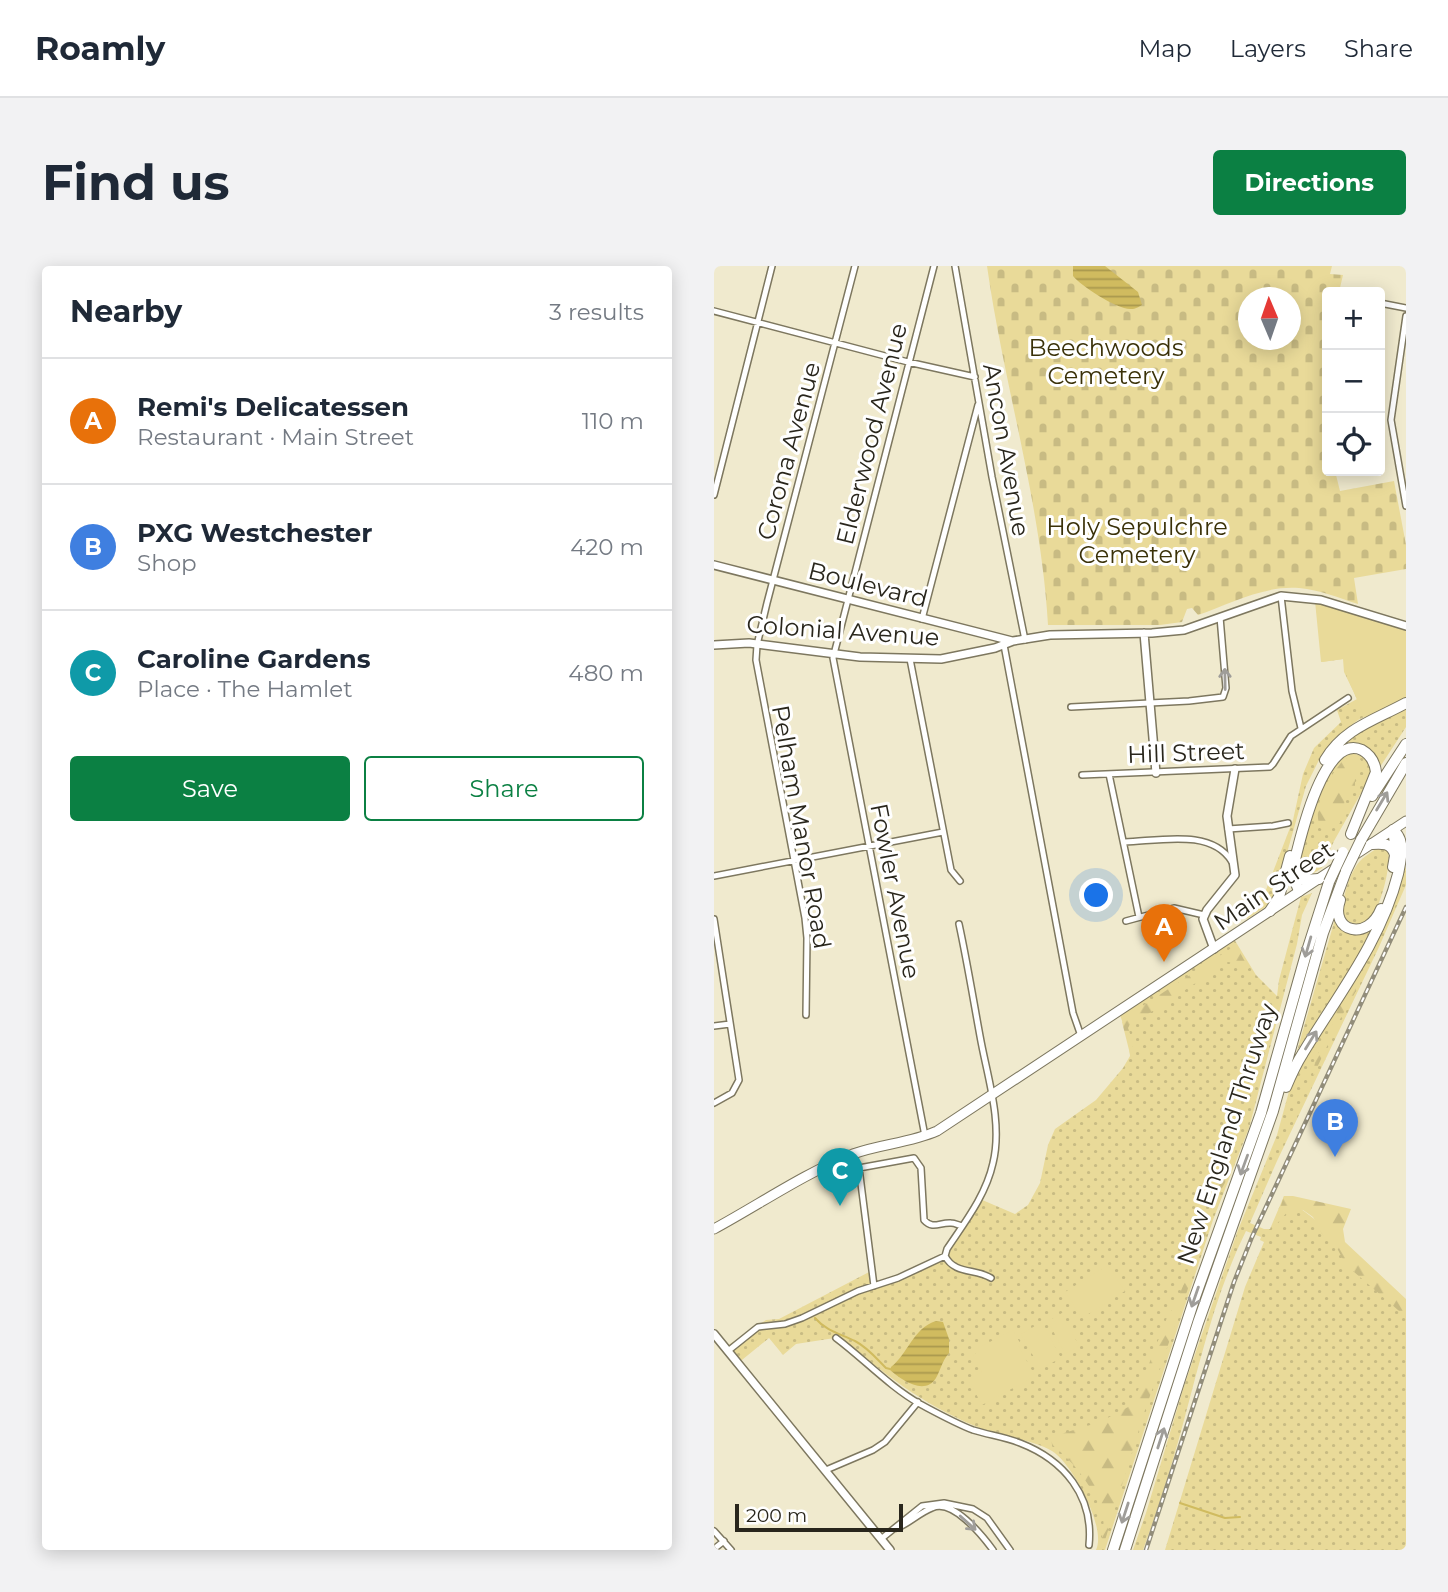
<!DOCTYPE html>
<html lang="en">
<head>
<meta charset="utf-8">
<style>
  body { margin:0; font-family:Montserrat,sans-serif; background:#f2f2f3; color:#1f2937 }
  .controls { position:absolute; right:21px; top:21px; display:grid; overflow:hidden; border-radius:7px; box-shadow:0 4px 18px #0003 }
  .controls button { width:63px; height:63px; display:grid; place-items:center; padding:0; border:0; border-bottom:2px solid #e0e1e3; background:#fff; color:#1f2937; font:35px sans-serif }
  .compass { position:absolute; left:524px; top:21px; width:63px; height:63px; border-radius:50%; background:#fff; box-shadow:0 4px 18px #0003; rotate:358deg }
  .scale { position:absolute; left:21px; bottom:18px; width:168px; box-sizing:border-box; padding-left:7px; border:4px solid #29261c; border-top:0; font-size:19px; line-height:24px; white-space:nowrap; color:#29261c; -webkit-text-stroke:5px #fff; paint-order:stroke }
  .you { position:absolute; left:383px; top:630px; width:24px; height:24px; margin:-18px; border:5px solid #fff; border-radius:50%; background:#1a73e8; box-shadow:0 0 0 10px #1a73e833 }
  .badge { display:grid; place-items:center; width:46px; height:46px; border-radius:50%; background:#0b8043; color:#fff; font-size:23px; font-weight:700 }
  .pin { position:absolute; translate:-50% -58px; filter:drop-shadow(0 2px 4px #0008) }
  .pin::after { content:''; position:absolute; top:37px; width:24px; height:21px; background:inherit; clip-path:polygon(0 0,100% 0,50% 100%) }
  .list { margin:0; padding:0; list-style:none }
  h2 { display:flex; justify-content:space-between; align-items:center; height:91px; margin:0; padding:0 28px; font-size:30px }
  h2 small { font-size:23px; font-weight:400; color:#747a83 }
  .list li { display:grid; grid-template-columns:46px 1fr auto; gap:21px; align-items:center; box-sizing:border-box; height:126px; padding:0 28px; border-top:2px solid #e0e1e3 }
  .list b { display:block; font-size:26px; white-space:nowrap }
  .list p { margin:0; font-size:23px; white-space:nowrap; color:#747a83 }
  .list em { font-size:23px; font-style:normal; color:#747a83 }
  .actions { display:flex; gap:14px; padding:21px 28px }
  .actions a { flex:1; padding:16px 0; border:2px solid #0b8043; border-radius:7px; text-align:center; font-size:24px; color:#0b8043 }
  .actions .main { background:#0b8043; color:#fff }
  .icon { flex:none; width:38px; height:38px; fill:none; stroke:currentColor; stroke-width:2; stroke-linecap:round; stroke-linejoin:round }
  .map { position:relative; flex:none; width:692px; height:1284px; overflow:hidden; border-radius:7px }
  header { display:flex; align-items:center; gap:42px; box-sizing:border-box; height:98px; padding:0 35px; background:#fff; border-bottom:2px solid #e0e1e3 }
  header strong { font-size:33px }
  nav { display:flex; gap:38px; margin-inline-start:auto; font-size:24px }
  .intro { display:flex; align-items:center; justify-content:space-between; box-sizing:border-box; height:168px; padding:0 42px }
  h1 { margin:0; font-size:49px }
  .button { padding:18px 32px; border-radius:7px; background:#0b8043; color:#fff; font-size:24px; font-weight:700 }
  main { display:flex; gap:42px; padding:0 42px }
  aside { flex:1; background:#fff; border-radius:7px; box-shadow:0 4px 18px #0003 }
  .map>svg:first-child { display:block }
</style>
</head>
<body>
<header>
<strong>Roamly</strong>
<nav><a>Map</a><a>Layers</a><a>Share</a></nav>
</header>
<div class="intro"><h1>Find us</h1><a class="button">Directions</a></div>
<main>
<aside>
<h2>Nearby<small>3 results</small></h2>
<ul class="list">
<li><span class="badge" style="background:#e8710a">A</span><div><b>Remi's Delicatessen</b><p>Restaurant · Main Street</p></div><em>110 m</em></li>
<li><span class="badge" style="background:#3f7fe0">B</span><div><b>PXG Westchester</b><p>Shop</p></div><em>420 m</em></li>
<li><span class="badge" style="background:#0f9aa8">C</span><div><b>Caroline Gardens</b><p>Place · The Hamlet</p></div><em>480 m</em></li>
</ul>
<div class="actions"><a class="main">Save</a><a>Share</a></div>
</aside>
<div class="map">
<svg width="692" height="1284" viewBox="0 0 692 1284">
  <defs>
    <pattern id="grass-dots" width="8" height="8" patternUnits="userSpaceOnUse" patternTransform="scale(1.75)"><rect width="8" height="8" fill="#e9da99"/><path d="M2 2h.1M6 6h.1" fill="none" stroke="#c8bb83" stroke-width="1.8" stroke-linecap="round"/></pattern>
    <pattern id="forest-firs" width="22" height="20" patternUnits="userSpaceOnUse" patternTransform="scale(1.75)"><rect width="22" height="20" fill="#e9da99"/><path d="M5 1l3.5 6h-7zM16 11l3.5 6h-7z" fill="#c8bb83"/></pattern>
    <pattern id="cemetery-stones" width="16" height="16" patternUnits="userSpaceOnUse" patternTransform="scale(1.75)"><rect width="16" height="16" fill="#e9da99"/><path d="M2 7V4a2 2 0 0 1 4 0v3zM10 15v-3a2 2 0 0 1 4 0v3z" fill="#c8bb83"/></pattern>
    <pattern id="water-rules" width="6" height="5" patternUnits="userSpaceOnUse" patternTransform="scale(1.75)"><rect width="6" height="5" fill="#d0bb5f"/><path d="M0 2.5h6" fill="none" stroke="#a9984e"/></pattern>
  </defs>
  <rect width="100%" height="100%" fill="#f0eace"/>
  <path fill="url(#grass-dots)" d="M602 338 684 435 644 454 621 472 605 494 592 520 559 636 533 653 530 648 550 629 579 554 589 508 600 482 627 456 623 444 643 433 630 406 629 393 608 396Z
    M692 440V461L666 501C664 498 664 493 662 490 654 476 634 478 622 484L629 475Z
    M637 487C652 490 660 497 655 513L620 575 608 602 593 611 584 606V599L604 527 624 491Z
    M665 581 674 585C678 598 665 652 651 657 643 660 635 656 630 652 626 637 635 606 647 594 652 589 659 585 665 581Z
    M692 600V619L665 681 563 895 536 957 550 963H556L570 930 599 952 692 1044V1284H451L531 1021 550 976 546 974 547 971 532 965C499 1032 484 1105 464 1176 454 1212 442 1248 429 1284H419L432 1247 470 1120 524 964 563 869 577 818 587 796 671 661Z
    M598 627 588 649 583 678 535 862 499 954 391 1284H382C393 1262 358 1197 338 1185 315 1172 285 1171 261 1160 210 1139 168 1107 127 1071L82 1078 69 1089 55 1072 23 1098 10 1082 52 1054 65 1053 157 1005 160 1021 232 990 266 933 301 948 314 939 326 917 334 879 341 863 382 834 409 802 416 790 414 772 405 746 520 673 542 709 563 730 565 714 587 631Z
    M621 653 625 659 662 663 583 785Z"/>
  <path fill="url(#forest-firs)" d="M637 491 645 492 649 497 641 512V520L631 534 626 557 617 563H607C596 540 616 510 630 493Z
    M519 681H523L535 703 530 699 514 696 434 748 417 756 414 762 418 773 419 789 417 792 408 756 413 750Z
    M641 719 642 725 625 755 599 810C601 790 605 785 614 768 623 750 624 732 641 719Z
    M510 863 520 865 525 872 512 915 503 931 501 930 508 896Z
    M570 930H579L637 943 629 963 631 976 692 1033V1051L632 999 624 984 608 968 599 951 589 944 576 943 560 961Z
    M491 962 493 964 488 983 431 1144 388 1284H385C387 1274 391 1262 389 1251 384 1227 358 1193 338 1179L337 1171 386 1156 416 1140 428 1116 454 1049 462 1038Z"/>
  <path fill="url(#cemetery-stones)" fill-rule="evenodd" d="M273 0H618L616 8 629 9 625 26H613V205H621L626 225 680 215 692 279V303L640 312 644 338C625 332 606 324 585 322 551 319 515 338 484 349L478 342 473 343 468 356 446 359H334C327 237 290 120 273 0ZM534 32H576V74H534Z"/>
  <path fill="#e9da99" d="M601 335 692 361V432L651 452 631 406 630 393 607 396Z
    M394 999 411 1025 368 1052 351 1026Z
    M348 1047 365 1080 351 1088 334 1055Z
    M328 1056 347 1092 324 1104 320 1097 322 1095 307 1068Z
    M299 1064 306 1077 304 1079 321 1110 268 1139 254 1113 268 1106 259 1089 265 1085 264 1082Z"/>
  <path fill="url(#water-rules)" d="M359 0H391L424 26 428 39C424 41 422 43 417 43 404 44 367 20 359 10Z
    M222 1055 229 1056 235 1073V1087C228 1095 227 1103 222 1112 211 1130 187 1114 176 1104L177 1101C194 1088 199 1062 222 1055Z"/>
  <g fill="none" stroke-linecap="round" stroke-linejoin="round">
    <path stroke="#d0bb5f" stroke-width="2" d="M101 1052C112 1065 127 1068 141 1075 153 1081 163 1093 172 1102L176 1103
      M466 1237 511 1252 526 1251"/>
    <g stroke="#7d775f" stroke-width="8">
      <path id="minor" d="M241 0 278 211 311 374
        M666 37 692 42
        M0 45 194 96 261 111
        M692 50 677 154 692 240
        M0 229 58 0
        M567 330 578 425 587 462
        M208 353 264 139
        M290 379 359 747 367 770
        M196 393 237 604 246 615
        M357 441 475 435 509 431 512 422 506 351
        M395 508 425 651
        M368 509 556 501 559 498 577 470 634 432
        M514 563 559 560 574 557
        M411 576C444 575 498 562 518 596
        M0 610 229 566
        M0 653 25 814 18 827 0 837
        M412 655 460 642 490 649
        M92 749 93 672 91 652 42 394 43 379 53 337 141 0
        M0 760 16 758
        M211 870 119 392 220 0
        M231 990 233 983C251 956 272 929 279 897 289 856 273 810 266 770 259 732 253 695 245 658
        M231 990C241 1009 261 1002 277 1012
        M160 1020 145 902 200 892 207 902 210 954C219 964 226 956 237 957 241 957 244 959 248 960
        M122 1072C150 1093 176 1121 206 1138 223 1147 241 1157 259 1164 275 1169 291 1171 306 1177 350 1194 380 1230 375 1279
        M14 1085 44 1061 71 1058 88 1052 144 1025 184 1012 231 990
        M112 1204 159 1184 171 1176 204 1136
        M183 1262C196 1257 205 1247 218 1242 238 1232 268 1269 279 1284
        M0 1265 17 1284
        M167 1273 208 1240 230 1237 259 1243 273 1252 296 1284
        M0 1283 10 1275"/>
    </g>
    <g stroke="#7d775f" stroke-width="10">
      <path id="tertiary" d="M0 299 298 375
        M430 367 442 507
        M0 379 35 377 146 391 227 393 281 382 299 375 336 369 438 367 470 364 567 330 607 334 692 360
        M500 683 489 653 493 644 521 609 513 550 521 503
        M0 1068 176 1284"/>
    </g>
    <g stroke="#7d775f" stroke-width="11">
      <path id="primary" d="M0 963C46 938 91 907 139 888 166 878 196 877 223 865L692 555"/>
    </g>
    <g stroke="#7d775f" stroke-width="12">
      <path id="motorway" d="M611 494C630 462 661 454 692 437
        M658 530 692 478
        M679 564 682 584 679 601
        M647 574 692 497
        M658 578C668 577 678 577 681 589
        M581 605 590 614 605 613
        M585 625 579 610V602C585 577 609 466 648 484 657 489 661 497 662 506L637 568
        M626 634C615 666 654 676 667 643
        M556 645 565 631 576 590
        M572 821C577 809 582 798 589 787 624 729 667 675 684 608 687 593 692 574 679 564
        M399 1284 481 1031 547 847 592 688 615 616
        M411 1284 484 1057 559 845 609 667 632 605"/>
    </g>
    <use href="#minor" stroke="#fff" stroke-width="5"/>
    <use href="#tertiary" stroke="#fff" stroke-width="7"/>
    <use href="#primary" stroke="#fff" stroke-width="9"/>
    <use href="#motorway" stroke="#fff" stroke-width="10"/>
    <g stroke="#928d7a" stroke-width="4.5">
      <path id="rail" d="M432 1284 520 1016 538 971 692 641"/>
    </g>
    <use href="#rail" stroke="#fff" stroke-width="2" stroke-dasharray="5" stroke-linecap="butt"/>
    <g stroke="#7d775f" stroke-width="12" stroke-linecap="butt">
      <path id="motorway-bridge" d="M632 605 647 574
        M615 616 629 586"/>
    </g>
    <use href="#motorway-bridge" stroke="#fff" stroke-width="10"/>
  </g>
  <defs><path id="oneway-shaft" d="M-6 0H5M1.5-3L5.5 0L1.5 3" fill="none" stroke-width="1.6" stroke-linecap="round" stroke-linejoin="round" transform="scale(1.75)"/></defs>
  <g stroke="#9f9d99">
    <use href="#oneway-shaft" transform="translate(511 413) rotate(-91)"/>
    <use href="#oneway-shaft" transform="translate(668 535) rotate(-59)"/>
    <use href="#oneway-shaft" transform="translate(594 681) rotate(106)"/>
    <use href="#oneway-shaft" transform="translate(597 774) rotate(-58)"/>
    <use href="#oneway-shaft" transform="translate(530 899) rotate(110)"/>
    <use href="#oneway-shaft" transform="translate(481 1031) rotate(109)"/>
    <use href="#oneway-shaft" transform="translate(447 1172) rotate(-72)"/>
    <use href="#oneway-shaft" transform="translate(411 1247) rotate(108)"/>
    <use href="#oneway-shaft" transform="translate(254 1257) rotate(42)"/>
  </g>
  <g text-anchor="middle" stroke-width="6" stroke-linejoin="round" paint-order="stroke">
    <g font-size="24" fill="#3a3108" stroke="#fff">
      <text x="392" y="90">Beechwoods<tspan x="392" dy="28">Cemetery</tspan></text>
      <text x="423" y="269">Holy Sepulchre<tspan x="423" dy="28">Cemetery</tspan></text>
    </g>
    <g font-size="24" fill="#29261c" stroke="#fff">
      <text transform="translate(158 168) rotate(-76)" y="8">Elderwood Avenue</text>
      <text transform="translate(292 184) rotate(80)" y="8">Ancon Avenue</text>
      <text transform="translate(75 185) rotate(-75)" y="8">Corona Avenue</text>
      <text transform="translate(154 319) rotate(14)" y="8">Boulevard</text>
      <text transform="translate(129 365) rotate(4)" y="8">Colonial Avenue</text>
      <text transform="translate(472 487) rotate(-2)" y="8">Hill Street</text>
      <text transform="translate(87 561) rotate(80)" y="8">Pelham Manor Road</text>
      <text transform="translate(560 620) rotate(-34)" y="8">Main Street</text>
      <text transform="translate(181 625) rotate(79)" y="8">Fowler Avenue</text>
      <text transform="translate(513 868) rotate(-72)" y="8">New England Thruway</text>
    </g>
  </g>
</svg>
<div class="controls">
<button>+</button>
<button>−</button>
<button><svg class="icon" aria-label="locate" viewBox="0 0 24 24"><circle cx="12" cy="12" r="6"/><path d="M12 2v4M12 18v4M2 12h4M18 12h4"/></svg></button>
</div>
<svg class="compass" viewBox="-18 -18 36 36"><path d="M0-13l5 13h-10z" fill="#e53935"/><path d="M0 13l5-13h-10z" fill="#747a83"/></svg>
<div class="scale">200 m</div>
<div class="you"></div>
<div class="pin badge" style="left:450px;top:696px;background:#e8710a">A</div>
<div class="pin badge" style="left:621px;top:891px;background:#3f7fe0">B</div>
<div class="pin badge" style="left:126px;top:940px;background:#0f9aa8">C</div>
</div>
</main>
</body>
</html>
